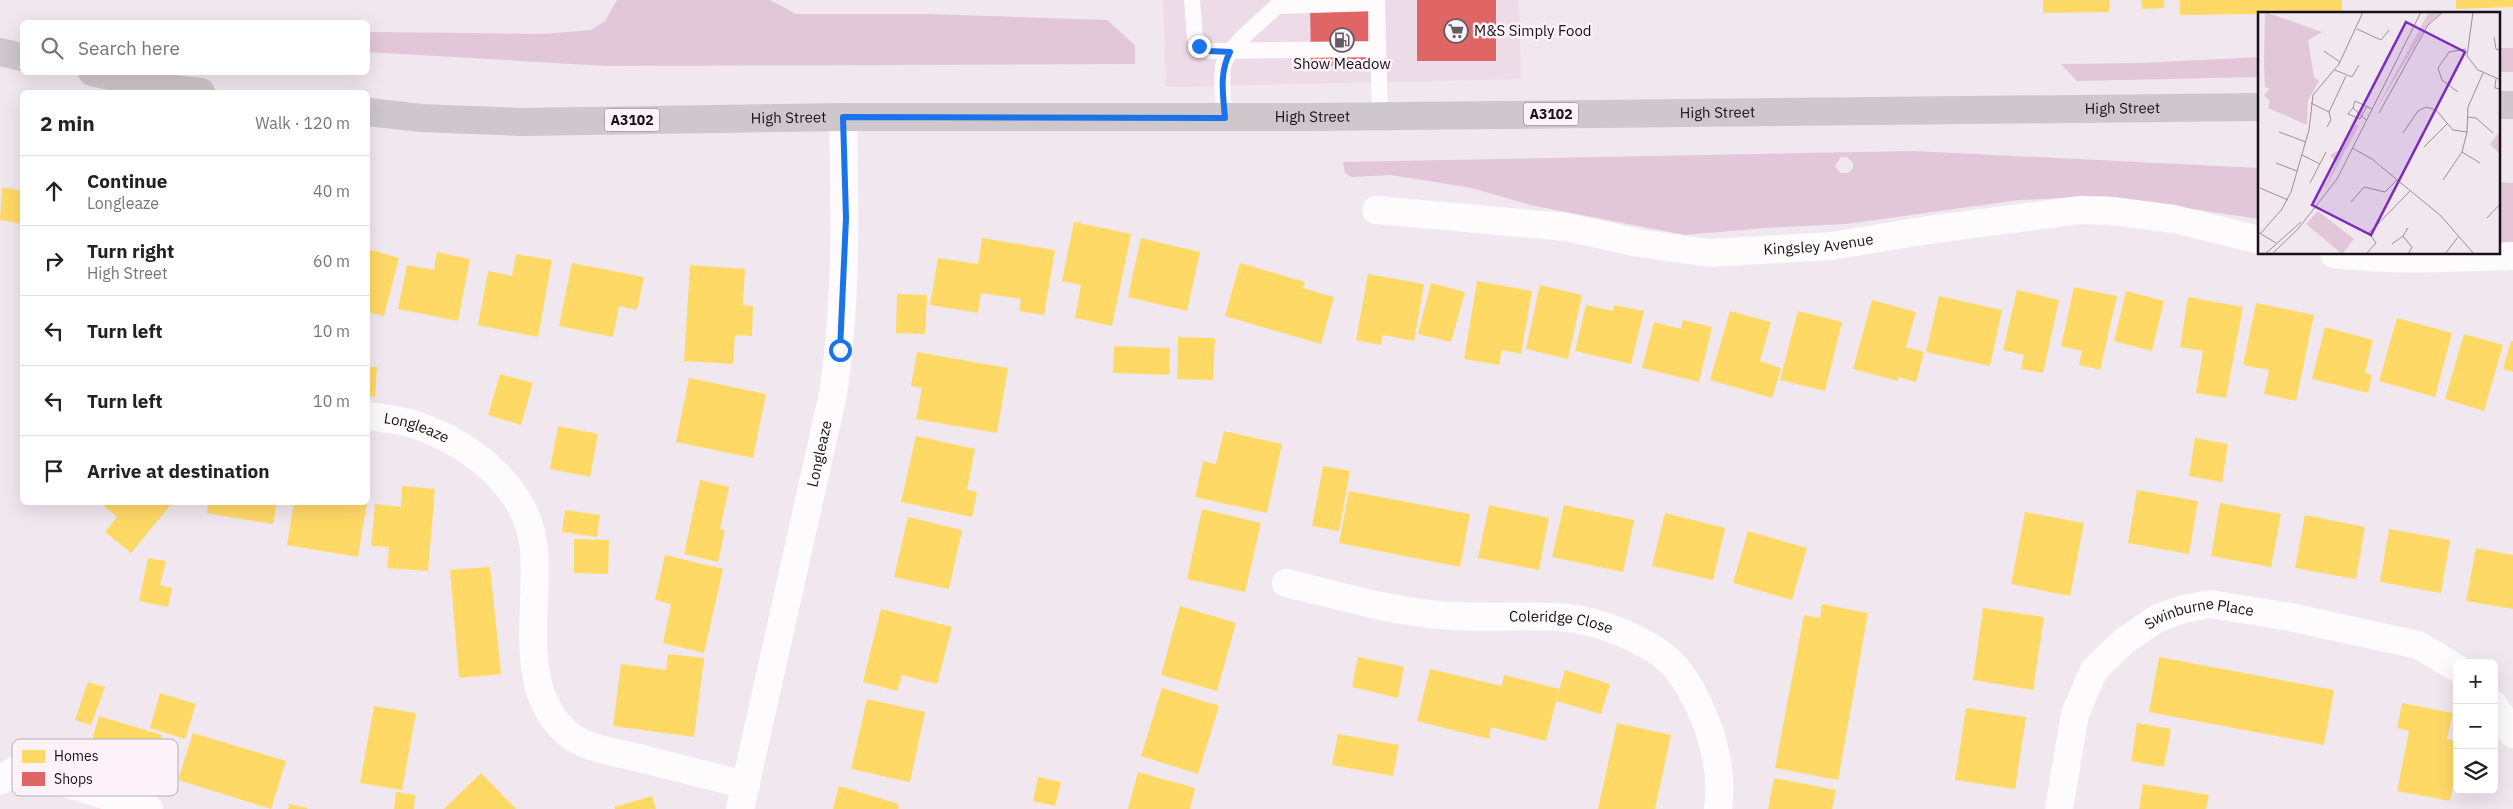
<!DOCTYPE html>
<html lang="en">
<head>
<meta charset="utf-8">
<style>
  body { margin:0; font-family:"IBM Plex Sans",sans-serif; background:#f6f6f6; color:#222 }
  .controls { position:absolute; right:15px; bottom:15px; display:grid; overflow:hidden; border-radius:8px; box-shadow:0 5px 20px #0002 }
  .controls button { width:45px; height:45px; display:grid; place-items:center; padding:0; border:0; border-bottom:1px solid #e0e0e0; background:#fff; color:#222; font:25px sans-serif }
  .stop { position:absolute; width:15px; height:15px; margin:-11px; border:4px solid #1a73e8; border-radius:50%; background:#fff }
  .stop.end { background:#1a73e8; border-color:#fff; box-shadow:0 1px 5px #0008 }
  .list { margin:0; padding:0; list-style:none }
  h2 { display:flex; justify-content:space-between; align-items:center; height:65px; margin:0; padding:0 20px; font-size:21px }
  h2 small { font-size:16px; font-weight:400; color:#767676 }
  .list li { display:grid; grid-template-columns:32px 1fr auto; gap:15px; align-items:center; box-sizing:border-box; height:70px; padding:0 20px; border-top:1px solid #e0e0e0 }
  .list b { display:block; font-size:19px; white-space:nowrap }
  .list p { margin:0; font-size:16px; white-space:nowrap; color:#767676 }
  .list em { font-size:16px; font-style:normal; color:#767676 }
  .icon { flex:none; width:28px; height:28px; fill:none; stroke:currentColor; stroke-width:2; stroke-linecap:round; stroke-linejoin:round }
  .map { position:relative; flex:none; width:2513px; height:809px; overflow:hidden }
  .search { position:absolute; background:#fff; box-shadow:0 5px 20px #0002; left:20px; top:20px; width:350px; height:55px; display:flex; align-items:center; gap:12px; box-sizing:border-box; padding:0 18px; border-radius:8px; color:#767676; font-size:19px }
  .panel { position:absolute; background:#fff; box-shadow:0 5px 20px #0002; left:20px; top:90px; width:350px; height:415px; border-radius:8px }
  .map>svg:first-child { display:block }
</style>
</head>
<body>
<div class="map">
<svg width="2513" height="809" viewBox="0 0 2513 809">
  <rect width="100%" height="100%" fill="#f1e7ee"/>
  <path fill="#eedbe8" d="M1163 0H1519L1521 79 1166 87Z"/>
  <path fill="#e2c7d9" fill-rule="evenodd" d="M617 0H770L796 14H929L1107 20 1135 45V64L606 66 368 52V32L544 34 591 30 605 21Z
    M2499 48H2513V72H2499Z
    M2259 57V77L2077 81 2061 64 2142 63Z
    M1913 151 2259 168V219L2105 196 2019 200 1846 224 1765 228 1685 235 1530 205 1472 188 1391 175 1352 177 1345 173 1343 162ZM1841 157H1847L1853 163V168L1848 173H1840L1835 166Z
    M2499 182 2513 183V245L2499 244Z"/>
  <path fill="#ffd966" d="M2043 0H2109V12L2043 13Z
    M2141 0H2164V8L2142 9Z
    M2180 0H2342V13L2180 15Z
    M2456 0H2513V7L2456 9Z
    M2 187 22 191V224L0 220Z
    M1074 222 1131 234 1112 326 1075 318 1081 285 1062 281Z
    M982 238 1055 250 1044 315 1019 311 1021 299 981 293 978 313 930 305 938 258 978 264Z
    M1141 238 1200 252 1187 311 1128 297Z
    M368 249 399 258 384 316 368 312Z
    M437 252 470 259 458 321 398 309 407 265 434 270Z
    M516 254 552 260 538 337 478 325 488 271 512 276Z
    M572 263 644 277 637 310 619 306 613 337 559 326Z
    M1240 263 1305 282 1303 288 1334 297 1321 344 1225 316Z
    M690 265 745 269 743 305 753 306 752 336 735 335 733 364 684 361Z
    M1368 274 1424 284 1414 341 1383 335 1381 345 1356 340Z
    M1477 281 1532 291 1521 354 1502 350 1499 365 1464 359Z
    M1431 283 1465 292 1451 342 1418 334Z
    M1540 285 1582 295 1568 359 1526 349Z
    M2074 287 2117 296 2100 370 2079 365 2082 351 2061 346Z
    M2017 290 2059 300 2043 373 2021 369 2024 355 2003 350Z
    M2126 291 2164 301 2152 351 2114 341Z
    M897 294 927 295 925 334 896 333Z
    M1939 296 2002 310 1990 366 1926 352Z
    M2188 297 2243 307 2226 398 2196 393 2203 351 2180 347Z
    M1872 300 1916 312 1906 347 1924 352 1916 382 1898 377V381L1853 369Z
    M2256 303 2314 315 2296 401 2264 394 2269 370 2243 365Z
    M1586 305 1613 311 1614 305 1644 311 1631 364 1575 351Z
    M1730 311 1771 322 1760 361 1781 368 1772 398 1710 380Z
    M1798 311 1842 322 1825 391 1780 380Z
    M2397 318 2452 333 2435 397 2379 381Z
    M1683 320 1712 327 1699 382 1642 368 1654 322 1681 329Z
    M2325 327 2373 340 2365 373 2372 375 2368 393 2312 379Z
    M2464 334 2503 345 2484 411 2445 399Z
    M1178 337 1215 338 1213 380 1177 379Z
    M2511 341H2513V372L2503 369Z
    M1114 346 1170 348 1169 375 1113 373Z
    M917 352 1008 368 997 433 916 419 922 388 911 386Z
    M368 367H377L375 397 368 396Z
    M500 374 533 383 521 425 488 415Z
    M689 378 766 394 753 458 676 442Z
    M558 426 598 434 590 477 550 469Z
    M1224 431 1282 444 1267 513 1195 497 1203 461 1216 464Z
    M916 436 975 449 967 490 977 492 972 517 901 502Z
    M2195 438 2228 444 2222 482 2189 476Z
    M1323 466 1350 471 1339 531 1312 526Z
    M700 480 729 487 720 529 725 530 718 562 684 554Z
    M402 486 435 489 428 571 387 568 389 547 371 546 375 504 401 507Z
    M2137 490 2198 501 2189 554 2128 543Z
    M1349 491 1470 514 1460 567 1339 543Z
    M99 502H173L131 553 105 532 117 517Z
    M208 502H277L273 524 207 513Z
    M294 502H367L358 557 287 545Z
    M2220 503 2281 514 2271 567 2211 556Z
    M1489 505 1549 518 1539 570 1478 558Z
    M1564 505 1634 520 1623 572 1552 557Z
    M1202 509 1261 523 1245 592 1187 579Z
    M565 510 600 515 597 537 562 532Z
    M2025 512 2084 523 2070 596 2011 584Z
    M1665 513 1725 528 1713 580 1652 566Z
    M2305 515 2365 527 2356 579 2295 568Z
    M908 517 962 530 949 589 894 577Z
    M2389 529 2450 540 2441 593 2380 582Z
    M1748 531 1807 548 1792 600 1733 583Z
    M574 539 609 540 608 574 574 573Z
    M2476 548 2513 555V609L2466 601Z
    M665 555 723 569 704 653 663 643 671 604 655 600Z
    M148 558 166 561 160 585 172 588 168 607 139 601Z
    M490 567 501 674 459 678 450 570Z
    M1822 604 1868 613 1838 780 1775 768 1804 615 1820 618Z
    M1180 606 1236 623 1217 691 1161 675Z
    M1983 608 2044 617 2033 690 1973 680Z
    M881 609 952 627 937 684 902 675 897 691 863 682Z
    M668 654 704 658 694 737 613 726 621 664 666 670Z
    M1358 657 1404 667 1398 698 1352 687Z
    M2159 657 2334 690 2324 745 2149 712Z
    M1430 669 1502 686 1504 675 1559 689 1546 741 1491 727 1489 739 1417 721Z
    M1565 670 1610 684 1601 714 1556 701Z
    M88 682 105 687 91 725 75 720Z
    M1162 688 1219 706 1198 774 1141 756Z
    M160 693 196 704 185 739 150 728Z
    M867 699 925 712 910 782 851 769Z
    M2402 703 2453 713 2447 739 2457 741V767L2450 801 2397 791 2409 731 2397 728Z
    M374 706 416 713 402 790 360 783Z
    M1966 708 2026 717 2015 789 1955 780Z
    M99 716 162 735 148 782 85 764Z
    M1617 723 1671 735 1655 809H1598Z
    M2137 723 2171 729 2164 767 2131 761Z
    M193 733 286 761 271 809 178 780Z
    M1338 734 1399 745 1393 776 1332 765Z
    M1138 772 1195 788 1190 809H1128Z
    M481 773 516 809H444Z
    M1038 777 1061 782 1055 806 1033 801Z
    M1774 778 1836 790 1832 809H1768Z
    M2143 784 2209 795 2206 809H2139Z
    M839 786 899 804 898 809H833Z
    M396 792 415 795 414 809H394Z
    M652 796 656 809H615L614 807Z
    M289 804 307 808V809H288Z"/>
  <path fill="#e06666" d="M1310 0H1368V65L1311 66Z
    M1417 0H1496V61H1417Z"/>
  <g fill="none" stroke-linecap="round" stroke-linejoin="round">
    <path stroke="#fdfbfc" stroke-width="16" d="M1192 0 1195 38 1199 46 1210 51 1378 49
      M1377 0 1380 116
      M1277 6 1377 3
      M1225 117C1223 101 1221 84 1223 67 1227 46 1262 21 1277 6L1279 0"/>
    <g stroke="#fdfbfc" stroke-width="28">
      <path id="s1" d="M1376 210 1566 227 1639 243 1709 253 1831 246 1928 230 2080 210 2112 211 2174 219 2259 240"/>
      <path d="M2334 254C2394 261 2453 258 2513 256"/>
      <path id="s2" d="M368 416C383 418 401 420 416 425 471 444 529 488 534 550 539 610 516 690 568 734 584 748 618 753 639 758 675 767 710 776 746 785"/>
      <path id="s3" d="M1286 583C1333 594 1382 609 1430 614 1475 620 1522 614 1567 618 1601 621 1660 644 1680 673 1688 683 1694 695 1699 706 1714 737 1723 775 1718 809"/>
      <path d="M2494 705 2513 734"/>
      <path d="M0 781 15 770 34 773 149 809"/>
      <path id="s4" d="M740 809 833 394C847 301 845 210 843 117"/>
      <path id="s5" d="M2059 809 2075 714 2094 670 2124 641 2158 618 2183 609 2210 604 2290 617 2418 645 2457 668"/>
    </g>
    <g stroke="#cec7cc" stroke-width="28">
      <path d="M0 52 22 57"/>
      <path d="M92 72 164 88 201 92"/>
      <path d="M2499 105H2513"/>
      <path id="s6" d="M368 112 421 118 522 122 843 117H1310L2259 107"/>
    </g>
  </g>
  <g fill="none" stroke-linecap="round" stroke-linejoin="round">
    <path stroke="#1a73e8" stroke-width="6" d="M840 350 846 218 843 117 1225 118C1223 94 1219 73 1230 52L1210 51 1199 46"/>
  </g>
  <defs>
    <g id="supermarket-ring" transform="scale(1.25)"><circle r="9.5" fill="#fef2fa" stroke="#635c61" stroke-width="1.5"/><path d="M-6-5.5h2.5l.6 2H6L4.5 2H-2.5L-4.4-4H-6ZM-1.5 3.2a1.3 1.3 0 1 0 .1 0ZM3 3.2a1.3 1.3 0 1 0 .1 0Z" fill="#635c61"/></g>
    <g id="fuel-ring" transform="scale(1.25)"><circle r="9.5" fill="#fef2fa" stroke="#635c61" stroke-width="1.5"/><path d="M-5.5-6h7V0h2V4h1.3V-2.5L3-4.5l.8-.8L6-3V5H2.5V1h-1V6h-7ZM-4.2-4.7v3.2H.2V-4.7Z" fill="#635c61"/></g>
  </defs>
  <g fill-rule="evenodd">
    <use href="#supermarket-ring" x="1456" y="31"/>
    <use href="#fuel-ring" x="1342" y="40"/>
  </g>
  <g text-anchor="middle" stroke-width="5" stroke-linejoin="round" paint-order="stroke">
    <g fill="#fef2fa" stroke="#5c545a" stroke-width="1">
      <rect x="1523.5" y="102.5" width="55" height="23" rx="4"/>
      <rect x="604.5" y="108.5" width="55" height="23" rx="4"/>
    </g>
    <g font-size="14" font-weight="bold" fill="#171115">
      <text x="1551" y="119">A3102</text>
      <text x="632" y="125">A3102</text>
    </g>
    <g font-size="15" fill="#171115" stroke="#fef2fa" text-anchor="start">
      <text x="1474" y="36">M&amp;S Simply Food</text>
      <text x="1342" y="69" text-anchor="middle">Show Meadow</text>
    </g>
    <g font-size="15" fill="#171115" stroke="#fef2fa">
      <text dy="5" stroke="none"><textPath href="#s6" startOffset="1755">High Street</textPath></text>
      <text dy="5" stroke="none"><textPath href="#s6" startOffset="1350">High Street</textPath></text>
      <text dy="5" stroke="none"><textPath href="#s6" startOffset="945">High Street</textPath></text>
      <text dy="5" stroke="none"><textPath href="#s6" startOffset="421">High Street</textPath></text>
      <text dy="5" stroke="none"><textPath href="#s1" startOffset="446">Kingsley Avenue</textPath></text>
      <text dy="5" stroke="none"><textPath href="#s2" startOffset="50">Longleaze</textPath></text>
      <text dy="5" stroke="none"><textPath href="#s4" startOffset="364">Longleaze</textPath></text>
      <text dy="5" stroke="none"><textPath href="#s5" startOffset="269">Swinburne Place</textPath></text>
      <text dy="5" stroke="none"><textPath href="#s3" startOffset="279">Coleridge Close</textPath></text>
    </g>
  </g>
  <g transform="translate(2258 12)">
    <rect width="242" height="242" fill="#f1e7ee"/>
    <path d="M7 0 64 20 50 28 56 65 61 69 50 88 49 113 10 96 12 89 6 83 11 77 7 75 6 51ZM171 0H184L170 12 116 101ZM97 113H101L66 179 78 151 72 143 85 136ZM240 121 242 122V143L232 132ZM60 199 96 227 84 242 48 212Z" fill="#e2c7d9"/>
    <path fill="none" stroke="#9a9197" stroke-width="1" d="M215 0 209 44 220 58 243 68M99 17 123 28 131 18M236 25 238 37 243 38M66 39 82 50M77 58 94 65 101 53M238 67 237 76 243 77M200 80 184 68 180 56 191 40 208 37M53 91 71 100 73 108 69 115M95 96 90 102 102 107 109 94M71 100 88 64M121 101 170 13 185 0M210 105 218 106 235 121M108 108 95 96 97 89 114 97M21 120 48 130M145 121 160 99 168 95 178 98 195 118 209 120M166 135 189 112M94 136 114 147 183 204 216 242M204 140 222 151M44 143 62 152M18 151 39 159M185 168 204 140 209 120 210 95 225 61M52 171 68 140M2 176 30 188M93 190 106 175 127 180 139 168M229 206 243 191M0 220 18 231M3 221 24 197 33 180 51 118 55 83 81 52 105 0M145 224 154 235 150 242M134 232 145 224 150 216M7 242 43 210M14 242 40 217 79 167 163 0M108 242 118 231 111 221 152 179M187 242 200 225"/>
    <path fill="#7b2cbf" fill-opacity="0.15" stroke="#7b2cbf" stroke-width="2.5" d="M148 10 207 40 113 223 54 193Z"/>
    <rect width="242" height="242" fill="none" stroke="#171115" stroke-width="2.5"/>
  </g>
  <rect x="12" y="739" width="166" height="57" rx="8" fill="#fef2fa" stroke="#b9aeb5" stroke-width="1"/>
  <rect x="22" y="750" width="23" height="13" fill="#ffd966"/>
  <rect x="22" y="772" width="23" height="14" fill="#e06666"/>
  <g font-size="14" fill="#171115">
    <text x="54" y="761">Homes</text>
    <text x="54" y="784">Shops</text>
  </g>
</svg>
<div class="controls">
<button>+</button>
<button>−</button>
<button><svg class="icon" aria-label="layers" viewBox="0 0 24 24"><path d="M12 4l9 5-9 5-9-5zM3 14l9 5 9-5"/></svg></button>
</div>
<div class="stop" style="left:840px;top:350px"></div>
<div class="stop end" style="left:1199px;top:46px"></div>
<div class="search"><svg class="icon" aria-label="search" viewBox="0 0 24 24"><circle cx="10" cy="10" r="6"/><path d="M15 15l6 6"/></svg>Search here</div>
<section class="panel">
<h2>2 min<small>Walk · 120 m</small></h2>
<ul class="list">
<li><svg class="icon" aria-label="ahead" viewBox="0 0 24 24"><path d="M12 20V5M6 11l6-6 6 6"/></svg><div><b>Continue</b><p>Longleaze</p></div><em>40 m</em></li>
<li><svg class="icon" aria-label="right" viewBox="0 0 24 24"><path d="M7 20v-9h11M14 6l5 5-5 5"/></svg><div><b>Turn right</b><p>High Street</p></div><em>60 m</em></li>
<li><svg class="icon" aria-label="left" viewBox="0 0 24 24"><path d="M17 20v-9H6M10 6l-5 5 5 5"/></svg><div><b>Turn left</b></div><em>10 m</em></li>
<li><svg class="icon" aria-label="left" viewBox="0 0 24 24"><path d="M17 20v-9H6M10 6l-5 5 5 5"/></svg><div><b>Turn left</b></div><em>10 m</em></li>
<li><svg class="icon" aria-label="arrive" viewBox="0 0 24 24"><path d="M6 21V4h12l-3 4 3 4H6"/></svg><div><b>Arrive at destination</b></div></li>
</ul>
</section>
</div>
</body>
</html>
